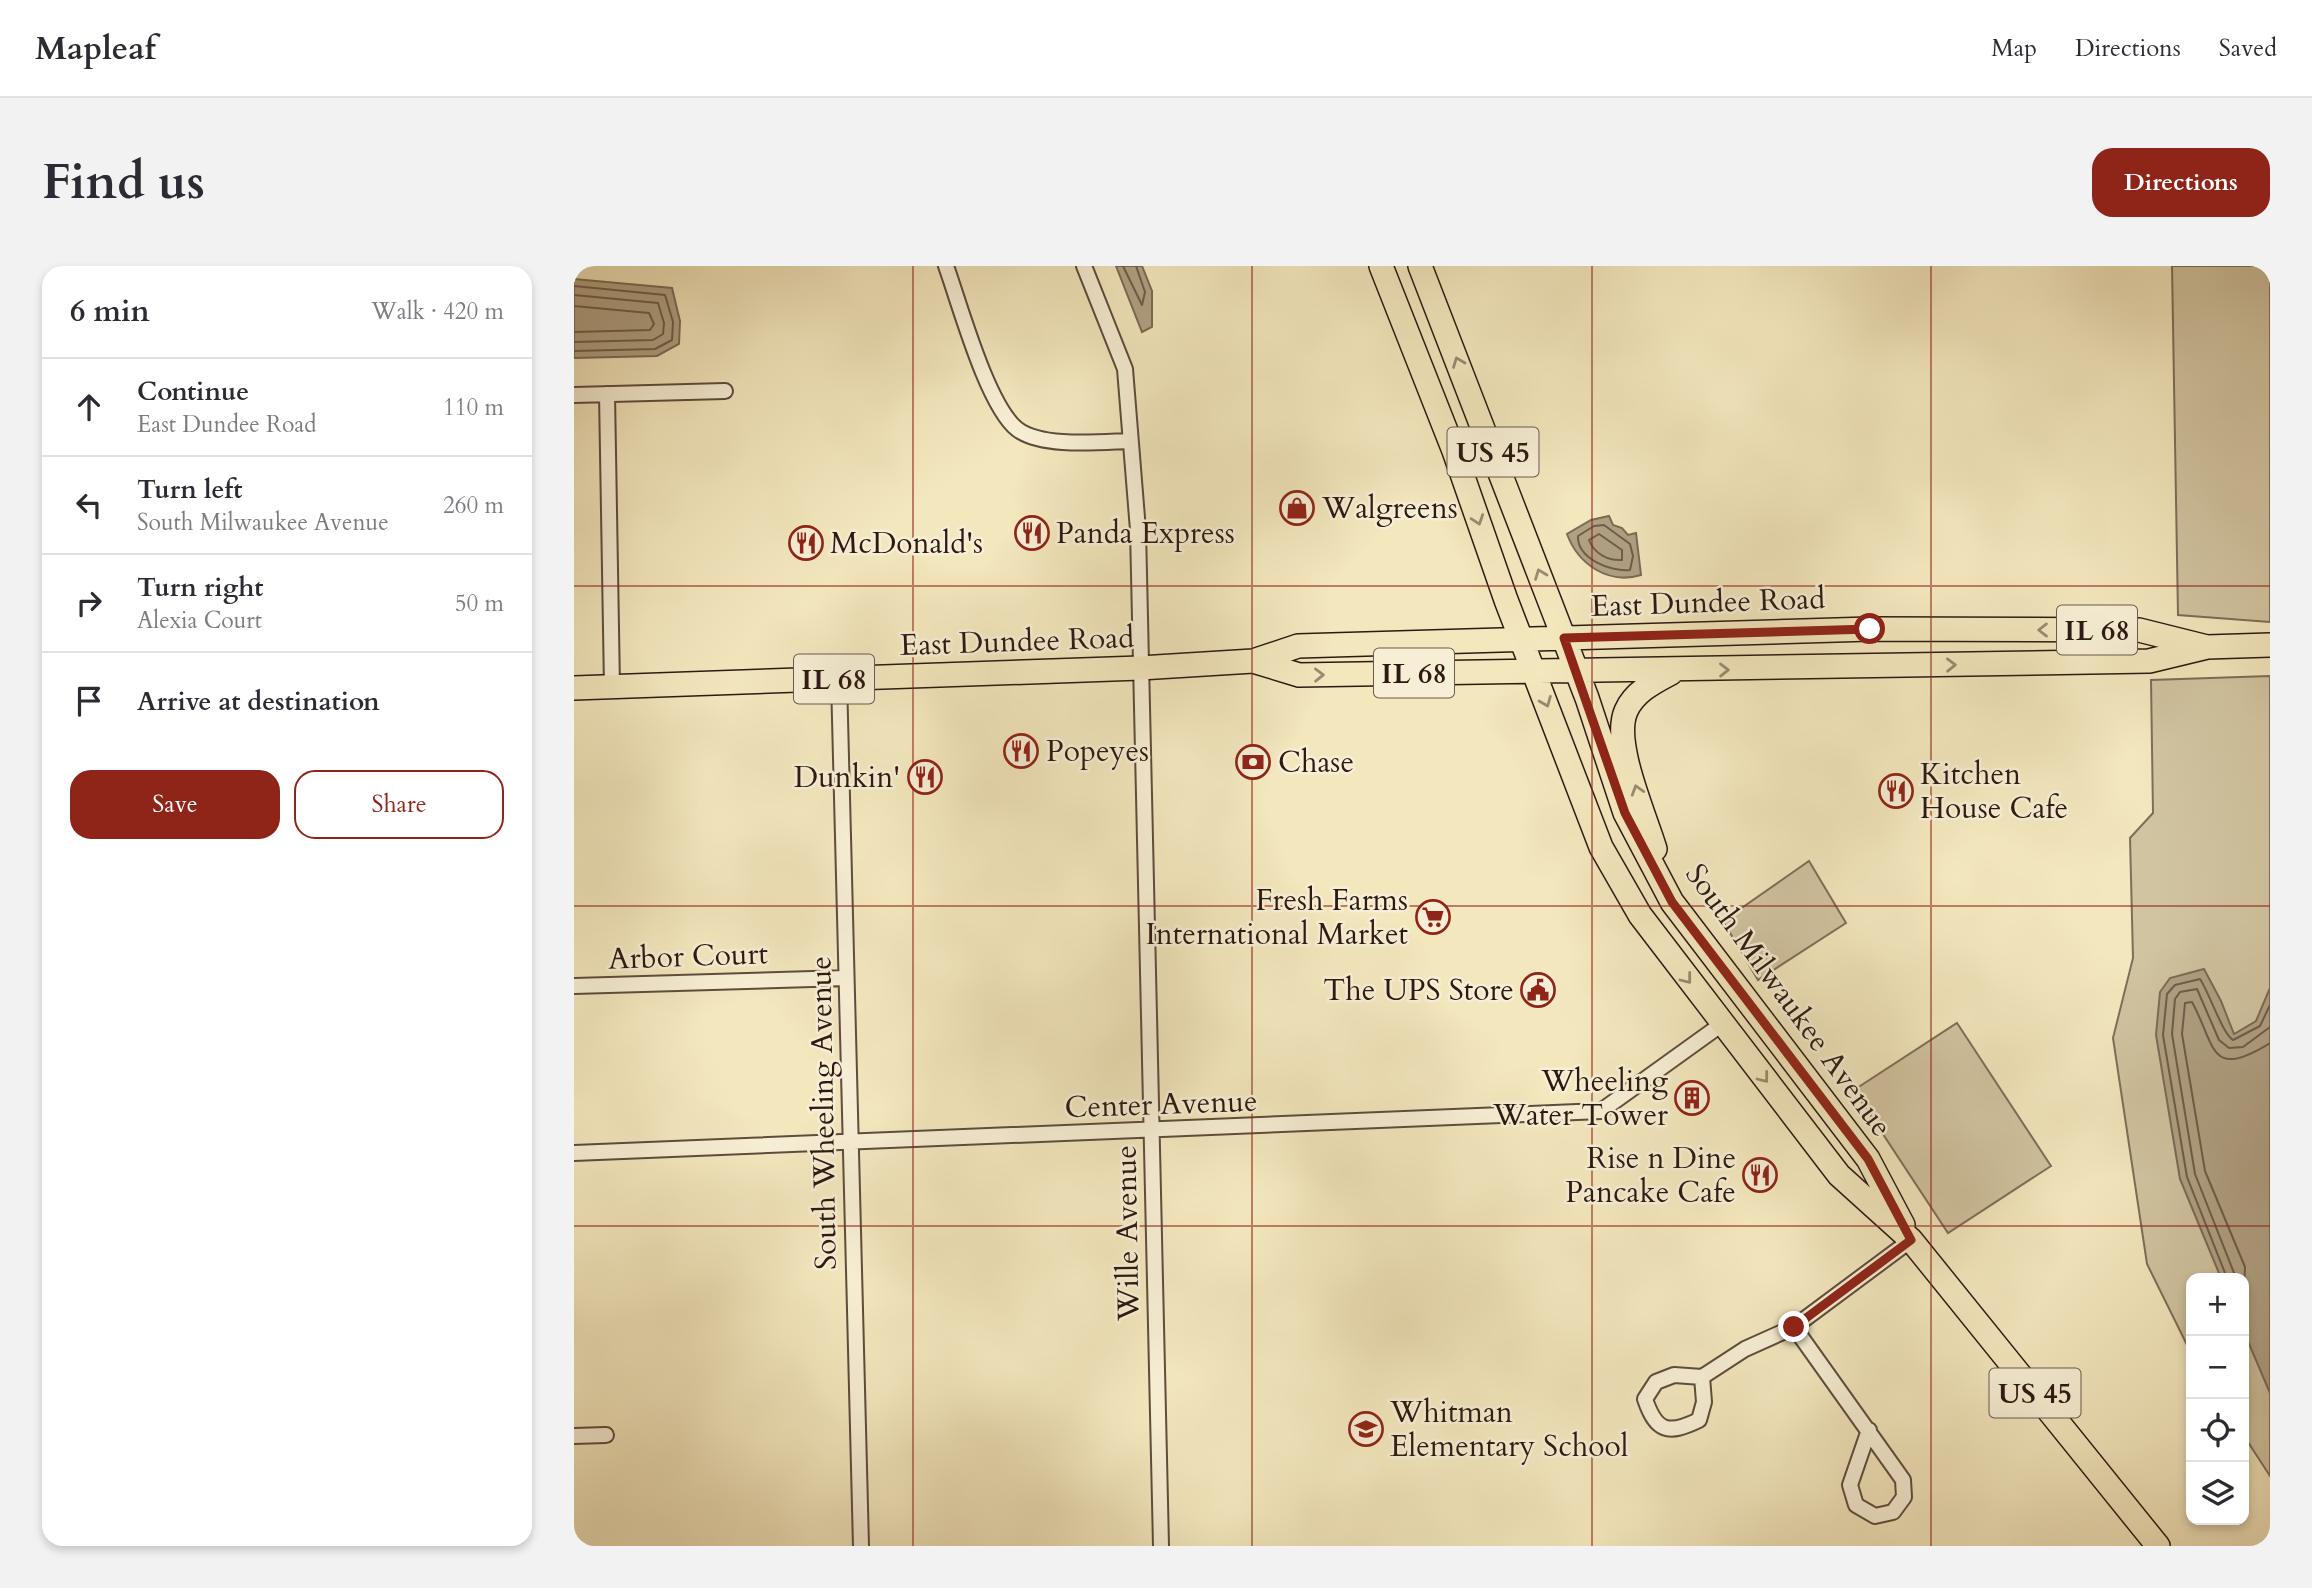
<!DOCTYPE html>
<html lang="en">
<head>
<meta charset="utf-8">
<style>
  body { margin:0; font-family:Cardo,serif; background:#f2f2f3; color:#2b2b33 }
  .controls { position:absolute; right:21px; bottom:21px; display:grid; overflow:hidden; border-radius:14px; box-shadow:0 4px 10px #0003 }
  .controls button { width:63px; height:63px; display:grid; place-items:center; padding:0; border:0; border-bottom:2px solid #e1e1e2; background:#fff; color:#2b2b33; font:35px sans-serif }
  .stop { position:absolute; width:21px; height:21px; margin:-16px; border:5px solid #8f2418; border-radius:50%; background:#fff }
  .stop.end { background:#8f2418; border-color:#fff; box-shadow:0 2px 7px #0008 }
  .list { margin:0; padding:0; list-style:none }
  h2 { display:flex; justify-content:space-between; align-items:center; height:91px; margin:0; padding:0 28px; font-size:30px }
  h2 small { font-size:23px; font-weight:400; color:#7c7c81 }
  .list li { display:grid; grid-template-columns:46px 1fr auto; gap:21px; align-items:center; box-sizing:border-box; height:98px; padding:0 28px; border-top:2px solid #e1e1e2 }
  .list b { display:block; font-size:26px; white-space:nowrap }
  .list p { margin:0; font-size:23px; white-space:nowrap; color:#7c7c81 }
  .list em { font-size:23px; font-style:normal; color:#7c7c81 }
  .actions { display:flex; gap:14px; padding:21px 28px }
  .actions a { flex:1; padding:16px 0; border:2px solid #8f2418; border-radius:21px; text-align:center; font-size:24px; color:#8f2418 }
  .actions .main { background:#8f2418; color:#fff }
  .icon { flex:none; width:38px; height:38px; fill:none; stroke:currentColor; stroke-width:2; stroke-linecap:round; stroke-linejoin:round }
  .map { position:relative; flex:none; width:1696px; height:1280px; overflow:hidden; border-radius:21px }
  header { display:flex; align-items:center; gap:42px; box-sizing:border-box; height:98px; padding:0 35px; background:#fff; border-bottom:2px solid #e1e1e2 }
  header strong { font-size:33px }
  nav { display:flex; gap:38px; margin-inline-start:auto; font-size:24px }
  .intro { display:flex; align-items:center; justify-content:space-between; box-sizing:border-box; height:168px; padding:0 42px }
  h1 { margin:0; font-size:49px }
  .button { padding:18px 32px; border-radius:21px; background:#8f2418; color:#fff; font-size:24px; font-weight:700 }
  main { display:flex; gap:42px; padding:0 42px }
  aside { flex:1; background:#fff; border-radius:21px; box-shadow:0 4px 10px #0003 }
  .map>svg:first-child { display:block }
</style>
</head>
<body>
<header>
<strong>Mapleaf</strong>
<nav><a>Map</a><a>Directions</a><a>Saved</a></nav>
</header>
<div class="intro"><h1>Find us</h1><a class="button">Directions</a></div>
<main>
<aside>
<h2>6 min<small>Walk · 420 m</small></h2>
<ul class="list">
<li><svg class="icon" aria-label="ahead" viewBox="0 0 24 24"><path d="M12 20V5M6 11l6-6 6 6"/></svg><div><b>Continue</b><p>East Dundee Road</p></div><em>110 m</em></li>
<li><svg class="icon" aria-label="left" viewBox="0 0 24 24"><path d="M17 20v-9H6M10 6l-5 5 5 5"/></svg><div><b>Turn left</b><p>South Milwaukee Avenue</p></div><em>260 m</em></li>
<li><svg class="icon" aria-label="right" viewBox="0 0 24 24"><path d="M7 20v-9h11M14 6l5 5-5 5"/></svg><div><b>Turn right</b><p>Alexia Court</p></div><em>50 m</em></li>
<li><svg class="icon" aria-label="arrive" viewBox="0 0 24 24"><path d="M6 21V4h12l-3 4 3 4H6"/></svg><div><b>Arrive at destination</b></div></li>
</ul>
<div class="actions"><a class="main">Save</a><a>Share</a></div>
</aside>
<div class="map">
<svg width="1696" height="1280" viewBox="0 0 1696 1280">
  <rect width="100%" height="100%" fill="#f3e7be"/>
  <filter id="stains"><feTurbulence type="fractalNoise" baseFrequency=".00286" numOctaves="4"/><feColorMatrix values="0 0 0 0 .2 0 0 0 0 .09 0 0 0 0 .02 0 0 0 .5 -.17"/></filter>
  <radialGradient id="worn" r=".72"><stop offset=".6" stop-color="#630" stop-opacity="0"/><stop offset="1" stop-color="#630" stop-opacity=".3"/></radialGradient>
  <path fill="#d1c4a1" stroke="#7f6e59" stroke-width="2" d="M1598 0H1696V356L1604 349Z
    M1696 410V1210L1670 1170V1012H1617V1087L1573 998 1539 772 1559 692 1556 572 1579 547 1577 414Z
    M1235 595 1272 657 1184 714 1149 655Z
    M1383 757 1477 900 1374 967 1280 824Z"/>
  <path fill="#b0a183" stroke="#7c6b55" stroke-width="2" d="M542 0H568L578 25V61L568 66Z
    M0 13 98 22 106 55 105 78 83 90 0 92Z
    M1035 250 1039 259 1048 262 1054 269 1062 267 1067 309C1034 319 1004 298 993 268L1017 254Z
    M1630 703 1647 735 1660 768 1682 755 1696 722V1127L1670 1066V1012H1647L1606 913 1582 769 1586 726 1596 712Z"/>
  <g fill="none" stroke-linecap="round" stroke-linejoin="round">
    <path stroke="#6e5d4a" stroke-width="2" d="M549 0 568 39 571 26 562 0
      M0 20 91 29 99 56 98 74 81 83 0 85
      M0 29 84 37 90 57 89 68 79 74 0 76
      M0 40 75 47 80 58 76 64 0 66
      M1030 259 1056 278 1059 290 1056 304C1037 306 1003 293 1004 270L1020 260Z
      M1025 268 1048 284V294C1035 295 1020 288 1015 274Z
      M1653 1012 1613 911 1589 769 1593 728 1601 719 1626 713C1635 726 1649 769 1659 774L1686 760 1696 739
      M1662 1012 1621 908 1598 768 1601 733 1606 726 1623 723 1645 774 1655 782 1669 781 1696 761
      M1670 1023 1671 1001 1631 905 1608 768 1611 737 1618 736C1642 780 1635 815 1696 777"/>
    <g stroke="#5e4c3c" stroke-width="18">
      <path id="street" d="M372 0C386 39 413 139 443 163 467 182 526 176 555 175
        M510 0 551 103 564 264 587 1280
        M33 128 38 421
        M0 129 151 125
        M265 413 287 1280
        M0 720 272 712
        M0 887 1027 845 1148 758
        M1220 1061 1329 1214 1330 1231 1319 1246 1301 1250 1282 1239 1276 1219 1295 1164
        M1100 1109 1128 1111 1130 1136 1125 1154C1094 1169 1082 1166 1071 1133L1082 1116Z
        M1128 1111 1171 1083 1220 1061 1337 974
        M0 1170 32 1169"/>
    </g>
    <g stroke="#2d1911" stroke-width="26">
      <path id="primary" d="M807 0 880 185 932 334 1027 581 1066 649 1265 909 1337 974 1584 1280
        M846 0 1013 432 1051 547 1098 636 1294 893 1329 959
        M679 395 725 409 1575 395 1633 381 1696 379
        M0 422 566 402 679 395 724 380 1296 363 1565 364 1633 381
        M1081 583C1071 549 1038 477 1052 445 1060 426 1080 416 1097 407"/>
    </g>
    <use href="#street" stroke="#f7efd5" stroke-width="14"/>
    <use href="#primary" stroke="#f3e7be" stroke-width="23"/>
  </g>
  <defs><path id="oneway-chevron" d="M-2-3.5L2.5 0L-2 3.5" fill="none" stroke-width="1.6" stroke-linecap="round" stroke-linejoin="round" transform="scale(1.75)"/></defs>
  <g stroke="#9a8a70">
    <use href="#oneway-chevron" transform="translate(884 96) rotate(-111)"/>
    <use href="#oneway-chevron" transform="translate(904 254) rotate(71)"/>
    <use href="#oneway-chevron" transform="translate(966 308) rotate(-111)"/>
    <use href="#oneway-chevron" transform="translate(1469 364) rotate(180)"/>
    <use href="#oneway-chevron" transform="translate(1377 399) rotate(-1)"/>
    <use href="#oneway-chevron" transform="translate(1150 404) rotate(-1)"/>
    <use href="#oneway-chevron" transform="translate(745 409) rotate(-1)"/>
    <use href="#oneway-chevron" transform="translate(972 436) rotate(68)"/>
    <use href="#oneway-chevron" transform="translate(1063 524) rotate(-107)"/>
    <use href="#oneway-chevron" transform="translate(1113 713) rotate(52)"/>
    <use href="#oneway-chevron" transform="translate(1190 812) rotate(52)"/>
  </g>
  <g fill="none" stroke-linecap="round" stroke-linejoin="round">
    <path stroke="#8f2418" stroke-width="9" d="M1220 1061 1337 974 1294 893 1098 636 1051 547 990 372 1296 363"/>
  </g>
  <path fill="none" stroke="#8f2418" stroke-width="2" stroke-opacity="0.55" d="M339 0V1280M678 0V1280M1018 0V1280M1357 0V1280M0 320H1696M0 640H1696M0 960H1696"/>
  <defs>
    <g id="shop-ring" transform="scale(1.75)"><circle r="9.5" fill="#f7efd5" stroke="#8f2418" stroke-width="1.5"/><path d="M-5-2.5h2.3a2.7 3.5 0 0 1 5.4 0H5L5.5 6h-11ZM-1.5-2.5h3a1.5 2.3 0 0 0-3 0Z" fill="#8f2418"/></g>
    <g id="restaurant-ring" transform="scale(1.75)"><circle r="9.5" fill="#f7efd5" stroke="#8f2418" stroke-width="1.5"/><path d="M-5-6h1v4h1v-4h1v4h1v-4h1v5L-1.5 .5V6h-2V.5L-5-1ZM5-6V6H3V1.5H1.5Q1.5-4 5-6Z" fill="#8f2418"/></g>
    <g id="bank-ring" transform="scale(1.75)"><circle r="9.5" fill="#f7efd5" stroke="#8f2418" stroke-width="1.5"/><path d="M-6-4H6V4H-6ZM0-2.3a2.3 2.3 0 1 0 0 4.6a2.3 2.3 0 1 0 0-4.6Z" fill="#8f2418"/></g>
    <g id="supermarket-ring" transform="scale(1.75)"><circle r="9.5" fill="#f7efd5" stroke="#8f2418" stroke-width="1.5"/><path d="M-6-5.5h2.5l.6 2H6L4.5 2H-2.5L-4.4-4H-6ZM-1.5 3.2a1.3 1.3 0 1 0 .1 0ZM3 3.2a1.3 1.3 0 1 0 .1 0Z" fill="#8f2418"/></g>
    <g id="civic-ring" transform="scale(1.75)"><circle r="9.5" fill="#f7efd5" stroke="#8f2418" stroke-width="1.5"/><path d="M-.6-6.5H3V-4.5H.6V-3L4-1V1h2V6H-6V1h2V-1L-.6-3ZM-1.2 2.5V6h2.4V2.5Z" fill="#8f2418"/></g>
    <g id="building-ring" transform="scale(1.75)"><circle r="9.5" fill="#f7efd5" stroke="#8f2418" stroke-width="1.5"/><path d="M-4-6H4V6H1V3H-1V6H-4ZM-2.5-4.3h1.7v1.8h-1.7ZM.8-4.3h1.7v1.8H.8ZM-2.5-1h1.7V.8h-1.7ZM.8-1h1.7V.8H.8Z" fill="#8f2418"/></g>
    <g id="school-ring" transform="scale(1.75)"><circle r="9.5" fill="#f7efd5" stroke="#8f2418" stroke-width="1.5"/><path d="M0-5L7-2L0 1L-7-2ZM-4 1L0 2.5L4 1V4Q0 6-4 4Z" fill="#8f2418"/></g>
  </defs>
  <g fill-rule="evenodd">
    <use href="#shop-ring" x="723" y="242"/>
    <use href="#restaurant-ring" x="458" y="267"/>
    <use href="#restaurant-ring" x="232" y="277"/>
    <use href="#restaurant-ring" x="447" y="485"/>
    <use href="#bank-ring" x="679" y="496"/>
    <use href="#restaurant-ring" x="351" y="511"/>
    <use href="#restaurant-ring" x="1322" y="525"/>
    <use href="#supermarket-ring" x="859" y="651"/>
    <use href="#civic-ring" x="964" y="724"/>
    <use href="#building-ring" x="1118" y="832"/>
    <use href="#restaurant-ring" x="1186" y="909"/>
    <use href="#school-ring" x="792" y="1163"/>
  </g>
  <g text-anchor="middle" stroke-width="5" stroke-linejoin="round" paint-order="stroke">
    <g fill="#f7efd5" stroke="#6a594c" stroke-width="2">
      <rect x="873.5" y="161.5" width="91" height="49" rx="5"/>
      <rect x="1483" y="339.5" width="80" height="49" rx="5"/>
      <rect x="800" y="382.5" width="80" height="49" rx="5"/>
      <rect x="220" y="388.5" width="80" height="49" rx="5"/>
      <rect x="1415.5" y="1102.5" width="91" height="49" rx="5"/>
    </g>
    <g font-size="28" font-weight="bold" fill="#2d1911">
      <text x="919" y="196">US 45</text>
      <text x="1523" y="374">IL 68</text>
      <text x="840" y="417">IL 68</text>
      <text x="260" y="423">IL 68</text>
      <text x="1461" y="1137">US 45</text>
    </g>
    <g font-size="30" fill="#2d1911" stroke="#f7efd5" text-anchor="start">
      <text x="748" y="252">Walgreens</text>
      <text x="482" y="277">Panda Express</text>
      <text x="256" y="287">McDonald's</text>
      <text x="472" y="495">Popeyes</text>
      <text x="704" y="506">Chase</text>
      <text x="1346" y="518">Kitchen<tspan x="1346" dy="34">House Cafe</tspan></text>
      <text x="326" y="521" text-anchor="end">Dunkin'</text>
      <text x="834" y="644" text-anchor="end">Fresh Farms<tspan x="834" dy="34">International Market</tspan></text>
      <text x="940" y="734" text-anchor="end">The UPS Store</text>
      <text x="1094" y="825" text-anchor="end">Wheeling<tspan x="1094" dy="34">Water Tower</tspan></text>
      <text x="1162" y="902" text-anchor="end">Rise n Dine<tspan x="1162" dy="34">Pancake Cafe</tspan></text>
      <text x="816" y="1156">Whitman<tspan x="816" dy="34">Elementary School</tspan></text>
    </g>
    <g font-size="30" fill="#2d1911" stroke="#f7efd5">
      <text transform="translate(1134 336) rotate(-2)" y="10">East Dundee Road</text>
      <text transform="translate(443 375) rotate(-2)" y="10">East Dundee Road</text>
      <text transform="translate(114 690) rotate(-2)" y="10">Arbor Court</text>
      <text transform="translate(1215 734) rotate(54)" y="10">South Milwaukee Avenue</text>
      <text transform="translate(587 838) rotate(-2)" y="10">Center Avenue</text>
      <text transform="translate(249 847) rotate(-91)" y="10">South Wheeling Avenue</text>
      <text transform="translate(553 967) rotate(-91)" y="10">Wille Avenue</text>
    </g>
  </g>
  <rect width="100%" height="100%" filter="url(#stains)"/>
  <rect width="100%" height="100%" fill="url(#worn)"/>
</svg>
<div class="controls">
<button>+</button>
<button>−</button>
<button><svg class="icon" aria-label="locate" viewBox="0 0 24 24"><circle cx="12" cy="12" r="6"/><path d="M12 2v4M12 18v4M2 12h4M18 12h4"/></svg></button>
<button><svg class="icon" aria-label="layers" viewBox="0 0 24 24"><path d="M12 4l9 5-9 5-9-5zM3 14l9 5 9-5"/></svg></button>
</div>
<div class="stop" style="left:1296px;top:363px"></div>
<div class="stop end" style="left:1220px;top:1061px"></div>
</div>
</main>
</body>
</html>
